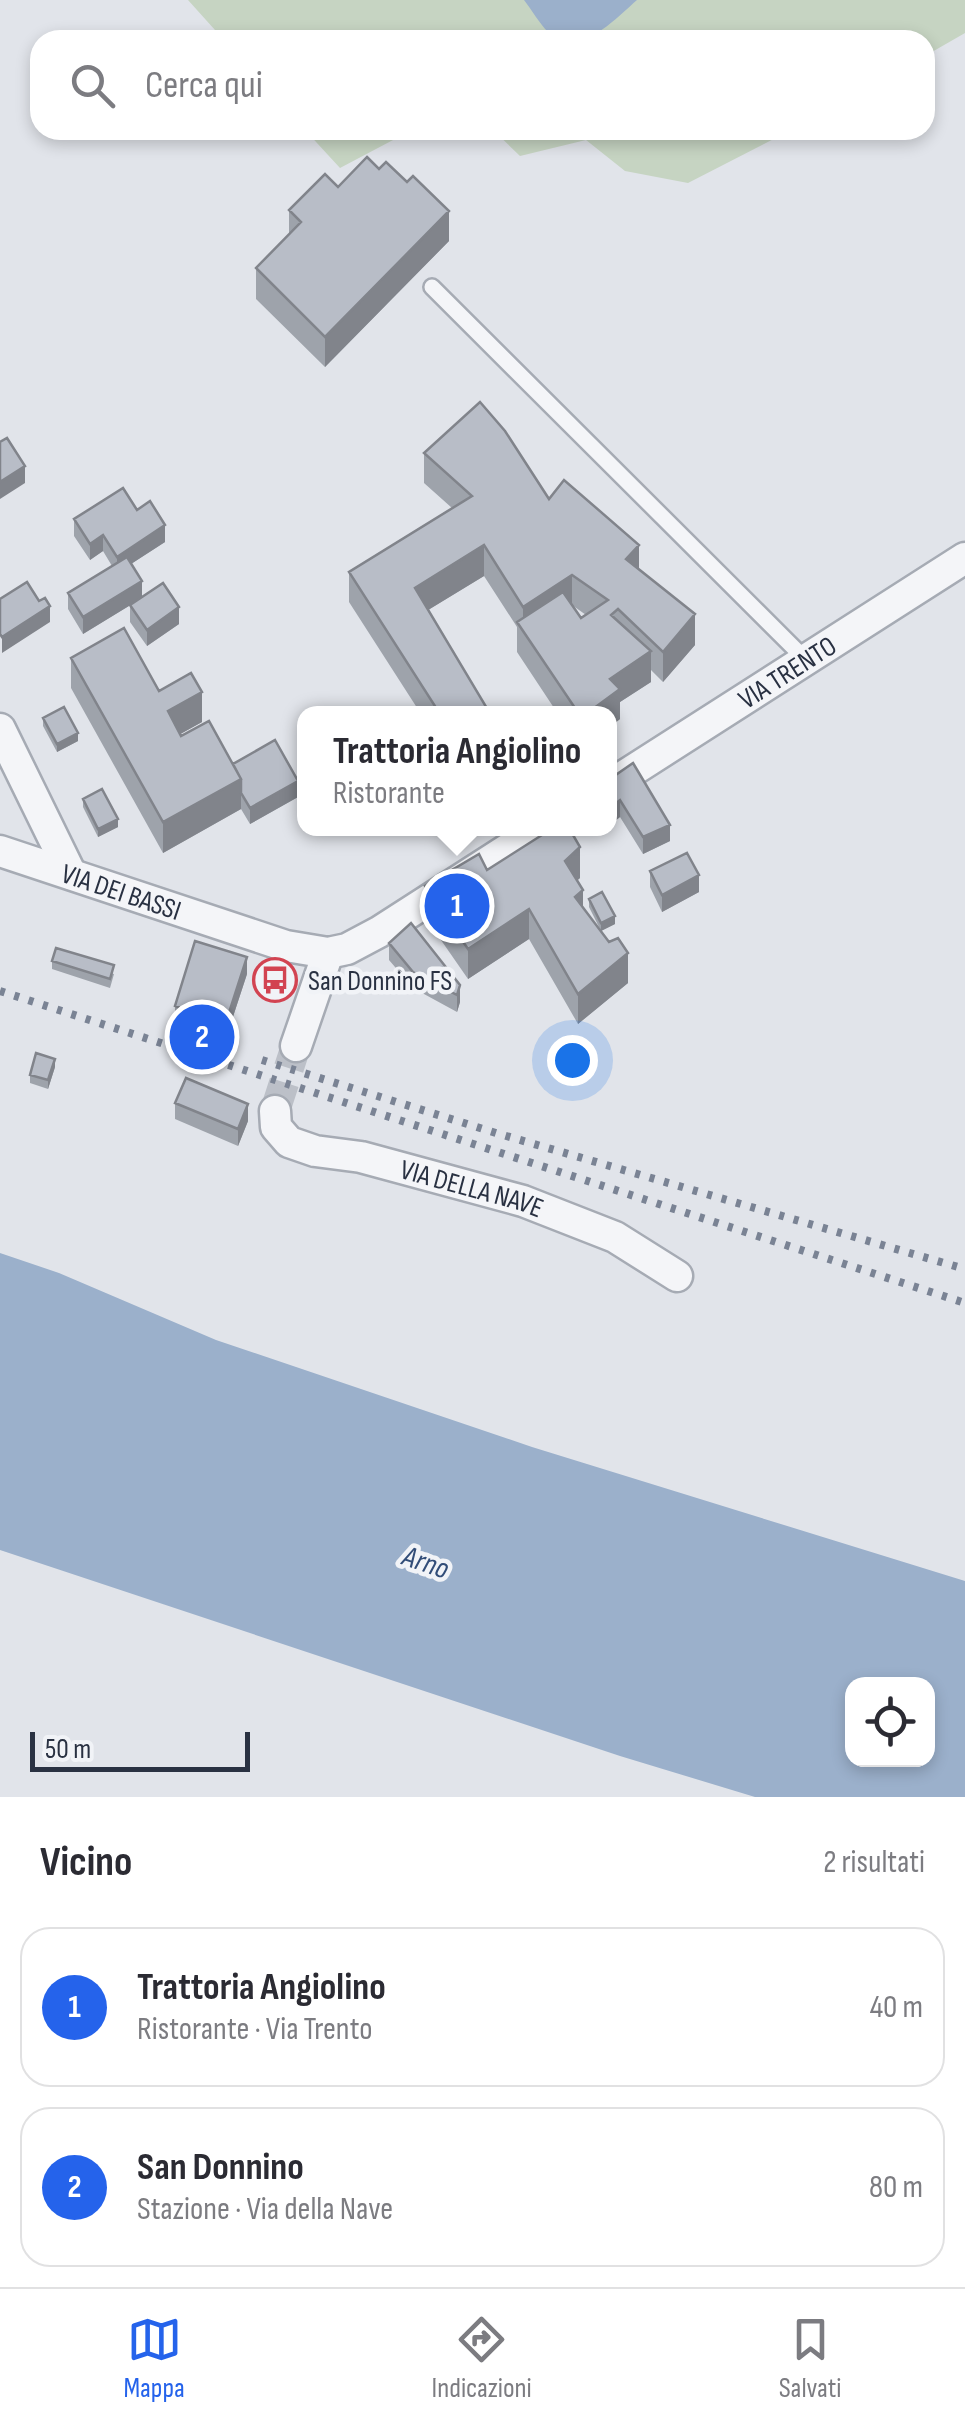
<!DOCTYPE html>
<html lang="it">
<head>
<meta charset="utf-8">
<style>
  body { margin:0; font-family:"Sofia Sans Condensed",sans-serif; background:#f2f2f3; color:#2b2b33 }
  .controls { position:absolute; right:30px; bottom:30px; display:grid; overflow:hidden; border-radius:20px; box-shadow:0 5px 15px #0003 }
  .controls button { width:90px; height:90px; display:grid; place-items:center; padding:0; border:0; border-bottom:2px solid #e1e1e2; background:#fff; color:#2b2b33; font:50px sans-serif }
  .scale { position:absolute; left:30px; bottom:25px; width:220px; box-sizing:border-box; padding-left:10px; border:5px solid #293142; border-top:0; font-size:28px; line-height:35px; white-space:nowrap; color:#293142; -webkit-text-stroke:8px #f1f3f7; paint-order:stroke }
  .you { position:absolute; left:572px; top:1060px; width:35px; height:35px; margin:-25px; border:8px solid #fff; border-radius:50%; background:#1a73e8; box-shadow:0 0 0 15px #1a73e833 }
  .badge { display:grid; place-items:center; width:65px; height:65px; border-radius:50%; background:#2563eb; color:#fff; font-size:32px; font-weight:700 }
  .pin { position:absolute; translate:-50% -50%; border:5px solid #fff; box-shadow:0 2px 10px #0006 }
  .popup { position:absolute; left:297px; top:706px; width:320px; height:130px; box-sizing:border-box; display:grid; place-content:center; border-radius:20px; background:#fff; filter:drop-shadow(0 2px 8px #0005); font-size:32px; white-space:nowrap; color:#7c7c81 }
  .popup b { font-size:38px; color:#2b2b33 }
  .popup::after { content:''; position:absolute; left:50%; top:100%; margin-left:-20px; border:20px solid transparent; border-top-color:#fff }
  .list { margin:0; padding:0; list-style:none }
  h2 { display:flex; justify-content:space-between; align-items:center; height:130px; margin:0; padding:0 40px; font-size:42px }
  h2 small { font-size:32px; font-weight:400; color:#7c7c81 }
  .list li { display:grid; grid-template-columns:65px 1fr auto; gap:30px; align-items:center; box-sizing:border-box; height:160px; margin:0 20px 20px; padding:0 20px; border:2px solid #e1e1e2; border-radius:30px }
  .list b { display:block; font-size:38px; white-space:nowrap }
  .list p { margin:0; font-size:32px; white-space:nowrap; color:#7c7c81 }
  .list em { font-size:32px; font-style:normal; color:#7c7c81 }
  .icon { flex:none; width:55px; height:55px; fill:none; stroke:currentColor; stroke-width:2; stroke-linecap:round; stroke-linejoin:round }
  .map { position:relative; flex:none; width:965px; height:1797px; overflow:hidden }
  .search { position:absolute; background:#fff; box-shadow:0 5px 15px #0003; left:30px; right:30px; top:30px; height:110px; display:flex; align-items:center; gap:25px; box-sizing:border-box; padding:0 35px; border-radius:30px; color:#7c7c81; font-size:38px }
  .sheet { height:490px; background:#fff }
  nav { display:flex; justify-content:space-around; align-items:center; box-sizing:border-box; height:140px; border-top:2px solid #e1e1e2; background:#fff; font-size:28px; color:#7c7c81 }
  nav a { display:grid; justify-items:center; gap:5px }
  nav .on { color:#2563eb }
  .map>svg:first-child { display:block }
</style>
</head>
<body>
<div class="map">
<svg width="965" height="1797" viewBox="0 0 965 1797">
  <rect width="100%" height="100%" fill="#e1e4ea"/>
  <path fill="#c6d4c2" d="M188 0H965V33L925 56V40H224Z
    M305 130H412L340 168Z
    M493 130H791L688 183 625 171 586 140 520 156Z"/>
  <path fill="#9bb0cb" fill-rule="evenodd" d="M524 0H637C615 19 579 60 548 32 539 23 532 10 524 0Z
    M0 1253 59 1273 216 1340 532 1447 965 1581V1797H755L620 1756 0 1550ZM928 1684V1760H852V1684Z"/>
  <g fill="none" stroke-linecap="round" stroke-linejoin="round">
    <path stroke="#bcc0c8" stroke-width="30" stroke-dasharray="30 15" stroke-linecap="butt" d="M275 1111 296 1046"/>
    <g stroke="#a6abb4" stroke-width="20">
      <path id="service" d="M432 287 806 660"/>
    </g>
    <g stroke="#a6abb4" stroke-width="35">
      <g id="minor">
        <path d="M0 729 71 874"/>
        <path id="s1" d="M610 785 965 558"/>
        <path id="s2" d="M0 851 286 946 328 953 347 949 379 932 541 828"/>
        <path d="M296 1046 328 953"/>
        <path id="s3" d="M275 1111 276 1127 289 1142 315 1151 361 1157 523 1201 615 1237 677 1276"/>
      </g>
    </g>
    <use href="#service" stroke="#f4f5f8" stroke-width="15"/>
    <use href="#minor" stroke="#f4f5f8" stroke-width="30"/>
    <path stroke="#7a8394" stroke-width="8" stroke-dasharray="5 10" stroke-linecap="butt" d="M0 991 965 1303
      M262 1060 496 1133 965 1269"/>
  </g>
  <path fill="#9ea3ab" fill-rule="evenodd" d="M379 169 407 182 449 241 325 367 256 299V268L289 234V210Z
    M424 453 549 499 639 570 695 645 663 682 651 670V682L620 702V719L610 727V714H558L517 652V627L484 576 428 610 488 714H421L349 602V572L452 508 424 483ZM572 605 586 615 581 618Z
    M137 510 165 542 131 564 142 597 179 624 147 646 130 622V605L137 601 83 634 68 609V593L112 566 103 551 90 560 74 536V519Z
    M71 658 159 691 202 722 180 734 181 736 298 797 250 824 241 809 163 853 71 688Z
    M43 718 78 741 57 752 43 726Z
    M610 779 670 841 643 854 620 817 610 825Z
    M83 799 118 827 98 837 83 807Z
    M487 870 580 878 577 880 583 907 628 983 578 1024 529 939 468 979 425 917V886Z
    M650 871 699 892 662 912 650 887Z
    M589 899 615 924 601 931 589 907Z
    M389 943 460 985V1002L457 1012 413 988 389 960Z
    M52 961 114 974 110 988 52 969Z
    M247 974 226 1038 175 1022V1006Z
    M55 1067 48 1089 30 1083V1075Z
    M175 1103 248 1121 238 1146 175 1119Z"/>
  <path fill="#81848b" d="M449 211V241L325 367V337Z
    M25 466V483L0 499V482Z
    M165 525V542L117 573V557Z
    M103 535V551L90 560V544Z
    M484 545V576L415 618V588Z
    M639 545V575L626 559Z
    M572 575V605L523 631V607Z
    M142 581V598L83 634V617Z
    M50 606V622L2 653V637Z
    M179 607V624L147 646V630Z
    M695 614V645L663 682V652Z
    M651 651V682L620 702V719L610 727V714H586L610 679Z
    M202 692V722L168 741V711Z
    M78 733V741L57 752V744Z
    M241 779V809L163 853V822Z
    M298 781V797L250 824V808Z
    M620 800V817L610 825V808Z
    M118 819V827L98 837V829Z
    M670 825V841L643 854V837Z
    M580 847V878L565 892V861Z
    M699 875V892L662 912V895Z
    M583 890V920L575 897Z
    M529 909V939L468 979V949Z
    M615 916V924L601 931V923Z
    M628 953V983L578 1024V994Z
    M247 957V974L226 1038V1022Z
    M460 985V1002L457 1012V995Z
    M55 1059V1067L48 1089V1080Z
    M248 1104V1121L238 1146V1129Z"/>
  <path fill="#b8bdc7" stroke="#81848b" stroke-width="2.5" d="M367 157 379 169 386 162 407 182 413 176 449 211 325 337 256 268 301 222 289 210 325 174 338 187Z
    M480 402 505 431 549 499 564 480 639 545 626 559 695 614 663 652 618 609 611 615 651 651 610 679 620 689 586 714H579L517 622 563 592 581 618 608 600 572 575 523 607 484 545 415 588 488 710 484 714H440L349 572 472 496 424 453Z
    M7 438 25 466 0 482V442Z
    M123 488 137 510 150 501 165 525 117 557 103 535 90 544 74 519Z
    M127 557 142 581 83 617 68 593Z
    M27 582 39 601 45 598 50 606 2 637 0 634V599Z
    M163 583 179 607 147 630 130 605Z
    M124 628 159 691 191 673 202 692 168 711 181 736 209 721 241 779 163 822 71 658Z
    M64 707 78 733 57 744 43 718Z
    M275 740 298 781 250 808 241 793V779L233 764Z
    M633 763 670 825 643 837 620 800 610 808V779Z
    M102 789 118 819 98 829 83 799Z
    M553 828H569L580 847 565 861 583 890 575 897 609 942 618 938 628 953 578 994 529 909 468 949 425 886 479 854 487 870Z
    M687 853 699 875 662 895 650 871Z
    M602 892 615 916 601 923 589 899Z
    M411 923 460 985 457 995 413 972 389 943Z
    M195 941 247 957 226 1022 175 1006Z
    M56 948 114 965 110 979 52 961Z
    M36 1053 55 1059 48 1080 30 1075Z
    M186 1078 248 1104 238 1129 175 1103Z"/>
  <defs>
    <g id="bus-ring" transform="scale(2.25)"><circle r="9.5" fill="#f1f3f7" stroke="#d24351" stroke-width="1.5"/><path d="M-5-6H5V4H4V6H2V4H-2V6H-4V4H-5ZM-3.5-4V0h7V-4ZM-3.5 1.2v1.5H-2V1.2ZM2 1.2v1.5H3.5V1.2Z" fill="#d24351"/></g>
  </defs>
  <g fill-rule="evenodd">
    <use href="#bus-ring" x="275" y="980"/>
  </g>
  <g text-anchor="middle" stroke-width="9" stroke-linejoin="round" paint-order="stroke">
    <g font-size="28" fill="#293142" stroke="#f1f3f7">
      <text dy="10" stroke="none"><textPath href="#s1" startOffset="210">VIA TRENTO</textPath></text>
      <text dy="10" stroke="none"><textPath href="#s2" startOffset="128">VIA DEI BASSI</textPath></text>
      <text dy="10" stroke="none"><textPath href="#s3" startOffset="225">VIA DELLA NAVE</textPath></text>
    </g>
    <g font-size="28" fill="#293142" stroke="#f1f3f7" text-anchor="start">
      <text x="308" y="990">San Donnino FS</text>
    </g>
    <g font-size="30" font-style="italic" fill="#324d78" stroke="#f1f3f7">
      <text transform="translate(426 1562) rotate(19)" y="10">Arno</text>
    </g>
  </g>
</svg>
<div class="controls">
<button><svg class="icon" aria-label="locate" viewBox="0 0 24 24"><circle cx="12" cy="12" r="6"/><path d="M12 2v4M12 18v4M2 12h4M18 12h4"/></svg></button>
</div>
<div class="scale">50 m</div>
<div class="you"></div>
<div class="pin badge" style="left:457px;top:906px">1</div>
<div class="popup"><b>Trattoria Angiolino</b>Ristorante</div>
<div class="pin badge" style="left:202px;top:1037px">2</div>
<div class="search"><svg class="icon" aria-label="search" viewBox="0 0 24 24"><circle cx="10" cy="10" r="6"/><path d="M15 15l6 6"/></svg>Cerca qui</div>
</div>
<section class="sheet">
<h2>Vicino<small>2 risultati</small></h2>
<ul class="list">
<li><span class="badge">1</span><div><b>Trattoria Angiolino</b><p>Ristorante · Via Trento</p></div><em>40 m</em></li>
<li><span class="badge">2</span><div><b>San Donnino</b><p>Stazione · Via della Nave</p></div><em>80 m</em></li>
</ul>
</section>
<nav>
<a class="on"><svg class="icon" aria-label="map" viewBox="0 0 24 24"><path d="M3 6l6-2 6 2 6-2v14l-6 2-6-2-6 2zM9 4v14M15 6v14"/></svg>Mappa</a>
<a><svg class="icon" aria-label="directions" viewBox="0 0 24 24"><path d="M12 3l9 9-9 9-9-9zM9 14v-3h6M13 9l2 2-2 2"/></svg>Indicazioni</a>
<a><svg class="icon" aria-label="saved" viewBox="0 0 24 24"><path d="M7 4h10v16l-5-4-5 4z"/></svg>Salvati</a>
</nav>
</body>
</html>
